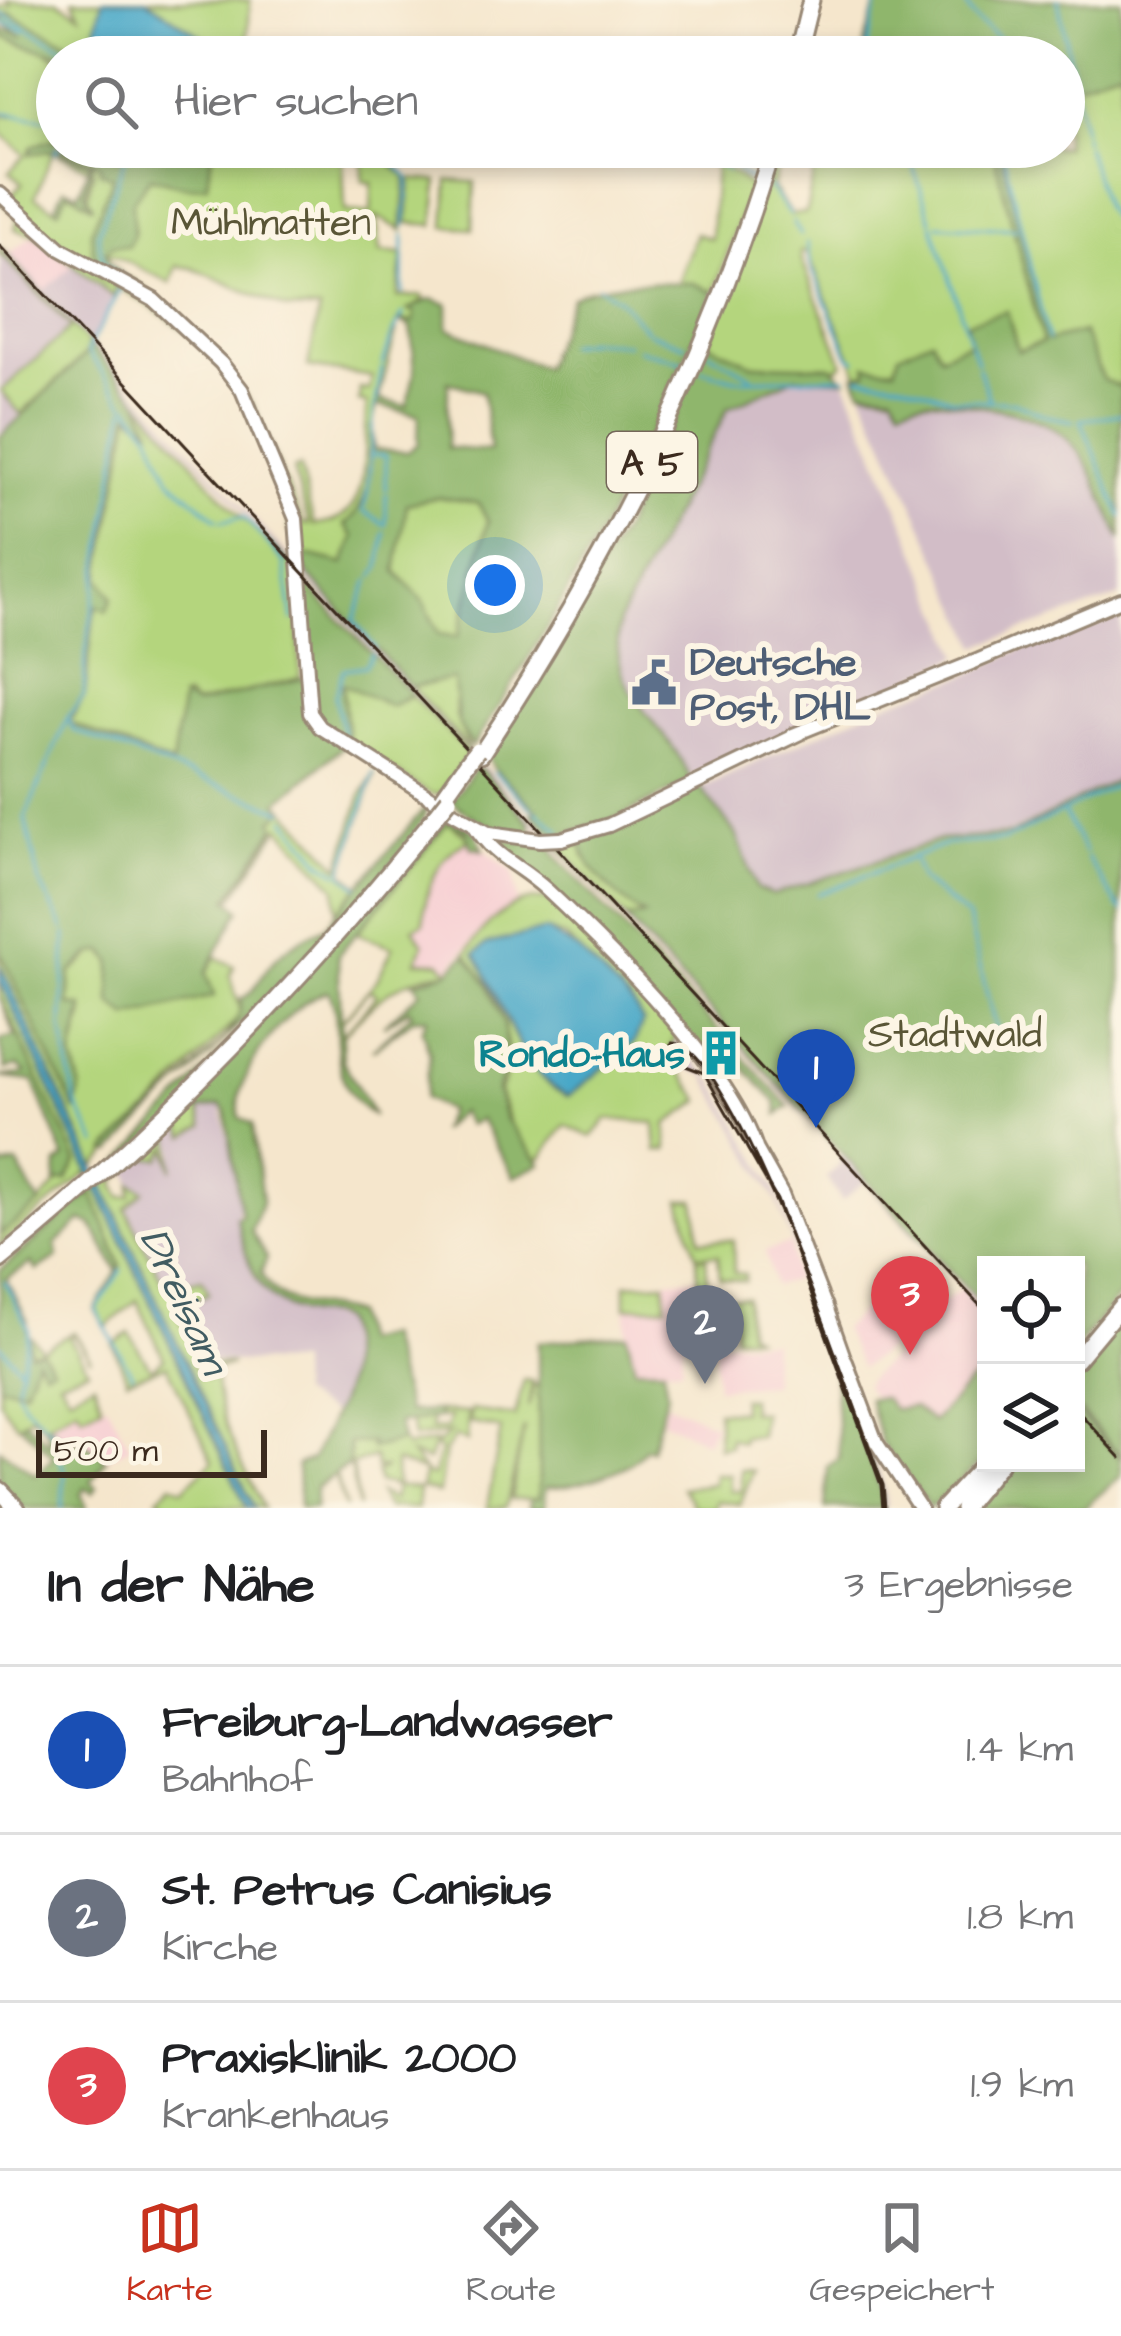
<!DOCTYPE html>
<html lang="de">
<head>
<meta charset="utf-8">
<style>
  body { margin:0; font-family:"Architects Daughter",sans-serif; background:#f2f2f2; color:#202124 }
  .controls { position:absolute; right:36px; bottom:36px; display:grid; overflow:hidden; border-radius:0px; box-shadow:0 6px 18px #0003 }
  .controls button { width:108px; height:108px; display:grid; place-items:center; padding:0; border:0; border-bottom:3px solid #e0e0e0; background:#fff; color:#202124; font:60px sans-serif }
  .scale { position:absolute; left:36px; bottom:30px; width:231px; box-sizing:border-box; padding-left:12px; border:6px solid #3b2a1e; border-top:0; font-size:33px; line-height:42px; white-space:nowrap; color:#3b2a1e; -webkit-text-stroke:9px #fcf5e5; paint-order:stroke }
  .you { position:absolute; left:495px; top:585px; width:42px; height:42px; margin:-30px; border:9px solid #fff; border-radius:50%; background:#1a73e8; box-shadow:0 0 0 18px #1a73e833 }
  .badge { display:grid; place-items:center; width:78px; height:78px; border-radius:50%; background:#c8321e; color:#fff; font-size:39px; font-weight:700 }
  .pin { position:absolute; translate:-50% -99px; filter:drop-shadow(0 3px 6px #0008) }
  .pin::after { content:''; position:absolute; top:63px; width:42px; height:36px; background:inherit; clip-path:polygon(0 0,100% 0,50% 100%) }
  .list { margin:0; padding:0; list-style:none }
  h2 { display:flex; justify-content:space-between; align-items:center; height:156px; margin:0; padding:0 48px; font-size:51px }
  h2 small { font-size:39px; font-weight:400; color:#757577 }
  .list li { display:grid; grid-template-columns:78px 1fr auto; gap:36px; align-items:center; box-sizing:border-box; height:168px; padding:0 48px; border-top:3px solid #e0e0e0 }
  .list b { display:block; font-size:45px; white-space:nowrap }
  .list p { margin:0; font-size:39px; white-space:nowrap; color:#757577 }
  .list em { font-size:39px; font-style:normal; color:#757577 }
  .icon { flex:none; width:66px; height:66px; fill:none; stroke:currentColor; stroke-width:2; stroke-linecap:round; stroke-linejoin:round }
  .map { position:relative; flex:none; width:1121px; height:1508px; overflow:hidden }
  .search { position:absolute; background:#fff; box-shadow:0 6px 18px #0003; left:36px; right:36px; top:36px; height:132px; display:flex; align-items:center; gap:30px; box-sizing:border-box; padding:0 42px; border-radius:66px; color:#757577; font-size:45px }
  .sheet { height:660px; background:#fff }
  nav { display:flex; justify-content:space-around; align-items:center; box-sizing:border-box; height:168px; border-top:3px solid #e0e0e0; background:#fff; font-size:33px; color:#757577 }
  nav a { display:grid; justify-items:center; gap:6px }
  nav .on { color:#c8321e }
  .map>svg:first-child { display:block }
</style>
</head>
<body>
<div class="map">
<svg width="1121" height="1508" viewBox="0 0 1121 1508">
  <rect width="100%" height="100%" fill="#fcf5e5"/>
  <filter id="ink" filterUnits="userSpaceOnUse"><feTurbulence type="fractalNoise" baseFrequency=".00833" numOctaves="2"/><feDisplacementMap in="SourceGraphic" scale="24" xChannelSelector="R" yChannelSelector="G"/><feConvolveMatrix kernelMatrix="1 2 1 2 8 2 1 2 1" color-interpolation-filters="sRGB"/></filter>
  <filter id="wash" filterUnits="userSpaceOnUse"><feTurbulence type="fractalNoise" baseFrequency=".004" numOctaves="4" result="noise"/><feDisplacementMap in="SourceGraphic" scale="48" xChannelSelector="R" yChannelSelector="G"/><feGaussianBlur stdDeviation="2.7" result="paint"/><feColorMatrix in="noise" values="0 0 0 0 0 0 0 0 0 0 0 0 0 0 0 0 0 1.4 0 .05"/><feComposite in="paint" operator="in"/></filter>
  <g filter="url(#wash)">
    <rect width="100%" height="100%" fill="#f5e6cc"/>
    <path fill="#f7cfd3" d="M35 233 73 265 46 291 10 253Z
      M471 839 513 872 518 902 476 936 448 970 440 963 416 962 424 943 413 928 424 921 430 885 450 853Z
      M790 1243 795 1280 774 1286 765 1251Z
      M697 1278 698 1343 682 1344V1368L635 1367 628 1348 624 1283Z
      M962 1288 986 1314 983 1372 932 1422 914 1407 893 1409 884 1398 871 1395 865 1385 868 1379 932 1319 937 1306Z
      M881 1293 891 1304 879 1316 900 1340 861 1368 842 1329Z
      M714 1341H772V1384L716 1388Z
      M107 1403 130 1447 106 1459 82 1441 67 1444 48 1424 78 1407 82 1415Z
      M666 1403 714 1424 706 1442 662 1420Z"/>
    <path fill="#d2bdc7" d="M0 243 45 290 73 265 113 297 91 342 986 1310V1314L864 1182 842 1201 826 1177 839 1166 840 1155 73 327 2 391 21 414 0 437V254L14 264Z
      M796 377 845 379 960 656 691 776 624 682 617 658 619 621 728 408Z
      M861 389 1021 412 1054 426 1083 455 1121 540V596L978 646Z
      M1089 617 1094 627 1121 617V777L1009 833 940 840 773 896 757 889 736 834 701 788 880 706 970 674Z
      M677 1041 713 1081 775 1189 883 1483 887 1508H882L880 1487 777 1201 705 1075 665 1059 666 1046Z
      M221 1105 240 1197 236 1218 253 1277 273 1298 341 1321 350 1379 335 1416 299 1395 298 1363 200 1361 126 1208 144 1191 132 1184 128 1171 144 1156 161 1159 167 1147 172 1150 171 1168 175 1152 171 1131 180 1122 187 1136 204 1126 199 1110Z"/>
    <path fill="#b4d57d" stroke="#78804e" stroke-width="3" fill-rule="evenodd" d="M7 0H57L80 14 73 0H250L248 42 265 51 249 57H84L73 45 9 13 0 17V7L11 5Z
      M1121 0V422L1092 416 1053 426 1028 413 865 390 807 252H801L802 261 843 363 838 368 753 364 708 343 777 147H783L772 187 791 215 806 213 819 147H913L918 160 997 156 996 147H1064V90L1117 65Z
      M0 35 34 43 57 58V140L32 146 29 153 54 150 35 197 58 210 68 191 87 199 93 171 55 152 57 147H342L345 211 371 213 372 183 363 181V153H394L392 165 406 176 402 230 376 216 381 252 403 254 398 297 423 296 424 300 409 310 415 313 414 323 399 320 372 425 366 494 358 514 345 524 354 537 344 565 303 554 289 529 290 515C274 476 260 434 240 396 211 340 146 301 93 274L116 286 113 297 35 234 15 229 18 218 0 200V188L10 197 22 184 9 172 25 155 0 132V116L18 115 0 112ZM109 253 171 283 177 266 192 268 287 309 319 310 308 367 372 377 369 390 360 389 359 401 367 403C360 449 378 522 314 525L300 467 293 470 309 524H303L254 406 164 303 134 280 94 264H107Z
      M720 164 751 187 714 292 678 283 696 233 711 239 715 165Z
      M411 179 438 181 434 225 408 223Z
      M448 180 475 182 473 229 445 227Z
      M0 248 89 344 85 355 21 414 1 391 71 327 0 254Z
      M138 399 230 505 298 570 300 678 194 705 186 697 172 766 68 722C97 675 80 632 105 587L100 578 131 412 140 406Z
      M438 497 478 503 488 521 458 637 439 634 423 601 396 571 406 504Z
      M455 678 456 716 470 750 411 687Z
      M342 683 391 706 412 696 465 750 468 755 441 793 432 795 348 742Z
      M375 773 343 871 360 886 337 913 336 888 280 827 230 902 276 827 273 820 285 809 340 867 362 794Z
      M448 822 471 839C439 851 423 893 424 923L413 928 424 944 417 961 440 962 451 972C403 973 372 1002 342 1036L377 995 370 989 342 1021 377 980 393 947 357 933Z
      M581 843 584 856 644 918 626 919 559 847Z
      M550 900 677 1035 664 1057 678 1067 701 1101 667 1124 668 1150 657 1151 655 1123 607 1119 592 1137 565 1125 539 1161 510 1125 499 1091C528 1045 483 995 466 954 484 923 513 896 550 900ZM546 931 565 937 634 1006 629 1044 568 1096C517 1076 504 999 475 954L486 944Z
      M100 948 112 961 113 980 128 1017 214 996 206 973 216 957 234 966 230 976 242 1014 95 1167 0 965V952L75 1109 81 1088 73 1057 84 1012 69 1006 71 973Z
      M0 981 89 1172 0 1245V1235L36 1207 77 1162 0 997Z
      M191 1105 198 1106 204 1126 186 1136 180 1123 171 1131 173 1170 167 1147 161 1159 143 1157 114 1182 121 1197 131 1196 132 1184 144 1191 126 1209 166 1288 202 1279 209 1293 176 1309 200 1361 194 1364 201 1379 200 1365 232 1364 207 1372V1379L216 1376C217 1423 245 1466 263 1508L253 1506 101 1180 112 1171 118 1173Z
      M95 1185 247 1508H172L158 1498 172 1484 183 1489 213 1461 167 1365 127 1379 113 1344 129 1333 151 1369 164 1358 137 1300 106 1327 95 1310 121 1266 91 1192 0 1270Z
      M681 1200H695L700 1240H733L734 1273 745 1274V1281L720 1278 718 1255H696Z
      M697 1257H706L708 1292 715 1298 746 1297 747 1331 754 1336H734L733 1313 699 1314Z
      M665 1282 666 1306 626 1307V1284Z
      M74 1332 91 1359 73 1334 69 1337 88 1369 59 1380 69 1395 94 1382 102 1405 82 1415 77 1407 44 1426 31 1415 17 1425 0 1401V1385L25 1389 39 1350 30 1352 25 1339 31 1337 42 1349Z
      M524 1380 532 1381 528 1407 534 1384 540 1389 539 1499H511L524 1427 506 1507 487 1508 501 1429 470 1423 471 1410 515 1416Z
      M741 1398H750V1412H762L759 1436H742L741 1442 729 1438V1446L718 1447 717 1411H741Z
      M439 1411 468 1413 467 1442 455 1437 445 1451 439 1493 421 1488 424 1474 433 1476 440 1450 434 1447 450 1433 413 1438 410 1420 432 1419 431 1430 447 1428 450 1417 439 1418Z
      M402 1441 405 1447 435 1442 428 1461 411 1455 424 1471 395 1462 396 1486 419 1489 417 1508H386L379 1493 393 1500 396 1486 378 1483 376 1472 386 1468H376L374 1457 352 1465 358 1508 350 1466 335 1472 345 1508 334 1474 316 1489 349 1464V1443H371L372 1448Z
      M741 1469 753 1471 740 1504 717 1501 716 1508H695L682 1488 713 1484 714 1474H730V1491H741Z"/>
    <path fill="#8fb66c" stroke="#657045" stroke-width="3" fill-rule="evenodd" d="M878 0H1121V73L1117 68 1064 89V57H869L864 44Z
      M9 13 90 53 95 57C60 57 33 49 0 35V29L24 36 0 22Z
      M55 139 57 147 93 161 95 153 120 159 123 147H213L207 185 189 187 150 177 132 203 134 235 128 246 113 245 106 251 109 261 132 284 94 264 91 232 113 177 100 171V164L93 161 85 193 93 207 68 191 59 210 55 208 64 188 79 193 90 163 54 150 29 154 32 146Z
      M860 147H999L1048 341 1083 332 1103 380 1121 387V540C1082 449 1080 421 975 405 948 401 926 395 901 406L893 393 861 389 855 375 867 372V365L895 368 899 354 931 339 940 355 970 342 966 322 1007 311 1018 351 1043 342 994 155 918 160 912 150 880 156Z
      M693 283 714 292C647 452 569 601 473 746L459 726 454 679 411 687 304 570 303 554 344 564 354 537 345 525C375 500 369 460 372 425L374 450 408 452 418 444 419 415 376 405 378 394 381 400 407 406 415 370 411 327 399 321 414 322 415 313 408 310 431 299 448 304V328L543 368 572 297C608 278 650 283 693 283ZM448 382 483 392 490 451 447 448ZM438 497 478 503 488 521 458 637 439 634 423 601 396 571 407 504Z
      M708 343 753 364 831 366 845 379 796 377 728 408 619 621C607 701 668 719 691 781L618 818 556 837 532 814 537 810 492 767 486 753 624 527Z
      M89 344 138 399 151 428 130 414 100 578 113 597 107 611 95 605 85 695 69 723 172 765 182 698 195 705 308 677 305 583 411 694 391 706 342 684 348 742 278 802 285 809 273 820 276 826 228 899 240 909 206 973 214 996 128 1017 111 1003 112 961 104 951 91 954 71 973 69 1005 83 1007 73 1057 81 1088 75 1110 0 952V437L85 355Z
      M474 769 482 770 531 823 530 831 544 836C506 830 479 827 452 801Z
      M1121 778V1294L1076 1348V1265H986V1310L626 919 644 915C620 901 588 872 581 844L555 843 622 824 698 785 736 834 757 889 773 895 940 840 1010 835Z
      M427 805C428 850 158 1101 113 1152L107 1151C136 1114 245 1045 241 999 256 992 257 982 267 969 281 950 302 937 324 928Z
      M445 811 476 833 483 850 471 847 465 830 448 822 338 955 343 1061 374 1116C319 1081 348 1023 328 991 288 1002 229 1078 240 1118L252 1124 262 1201 251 1231 267 1258 261 1273C281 1314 319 1301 353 1314L361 1342 386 1336 408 1412 439 1411V1418L398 1423 402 1441 371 1449V1443H349V1464L315 1487V1508H299L297 1465 312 1459C335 1407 360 1381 341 1320 328 1311 320 1317 305 1313 255 1303 247 1259 236 1217L241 1215 226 1112 221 1105 199 1110 191 1105 118 1173 112 1171Z
      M490 839 550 843 556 856 789 1106 778 1115 777 1103 720 1042 703 1055Z
      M466 954 488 984 504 1023 507 1066 497 1090 505 1118 541 1164 514 1177 480 1119 468 1125 460 1112 439 1131 448 1111 424 1098 430 1054 422 1030 427 1018H414L372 1050 412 1013 409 1009 383 1026 421 991 414 982 449 972Z
      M0 997 74 1154 77 1162 67 1181 56 1182 57 1164 65 1159 33 1081 0 1077 26 1073 18 1066 5 1069 0 1040 15 1036Z
      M0 1161 2 1167 17 1164 40 1204 0 1235Z
      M92 1192 121 1266 118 1272 92 1225 82 1220 56 1244 58 1257 37 1271 32 1263 6 1279 27 1320 30 1352 41 1350 52 1367 44 1370 37 1358 25 1389 0 1385V1271Z
      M1121 1312V1456L1076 1407V1368Z
      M627 1334 635 1367 663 1368 667 1393 651 1449 645 1448C633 1472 572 1487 546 1487L545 1508 529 1507 530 1499 539 1498 538 1342Z
      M986 1366V1458L930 1508 881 1443 868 1398H884L893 1409 914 1407 932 1422Z
      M834 1367 880 1487 882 1508H825L828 1466 839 1459Z
      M1076 1411 1121 1460V1476L1084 1508H979L1005 1466 1010 1471 1016 1463H1076Z
      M25 1420 52 1447 44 1426 48 1424 67 1444 82 1441 106 1459 91 1482 97 1487 93 1493 85 1488 81 1494 87 1508H23L0 1484V1449L36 1475 54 1457 20 1425Z"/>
    <path fill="#49a8c8" stroke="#426973" stroke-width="3" d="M103 0H146L234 57H96L91 49Z
      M546 930 579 951 634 1006 643 1022 634 1043 569 1096C518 1076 504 998 475 954L486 944Z
      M0 965 254 1508H247L0 981Z"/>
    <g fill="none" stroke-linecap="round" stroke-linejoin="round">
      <path stroke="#49a8c8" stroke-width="3" d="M965 0C972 27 1001 32 1014 57
        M1058 0 1083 132
        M0 13 81 57
        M0 22 25 30
        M256 57 281 52 294 57
        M872 57 867 46 878 0
        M925 57H929
        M1064 90 1068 89
        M0 112 57 121
        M1084 136 1085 141
        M1086 146 1104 207 1121 234
        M401 147 395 164 409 178 405 227
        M1002 147 1048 340
        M862 150 908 151 931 220
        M55 153 58 147
        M716 164 728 170
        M736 169 739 171
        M741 174 751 180
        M769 187 790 215
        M793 222 801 235
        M932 224 977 362
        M938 225 1016 229
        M807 242 811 266 849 356 856 360
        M124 280 103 262 98 234 129 147
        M598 286 619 299 647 331
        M120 289 87 351 125 404
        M403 294 404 234
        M650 333 685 345
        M390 340 403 314
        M566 345 590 340 627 344
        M638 349 683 362
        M709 352 752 376
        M383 364 390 342
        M978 367 989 399
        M702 370 735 379 846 377
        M859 377 902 382 953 399 1015 402 1047 416 1074 421
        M128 405 151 434 170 479 217 519
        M375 408 382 368
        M1081 420 1121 516
        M1081 420 1121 414
        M372 455 386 456V489
        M368 487 374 410
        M368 489 363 511 386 525
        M222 521 244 517 284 562 293 620
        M386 522V494
        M373 577 380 567 385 532
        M369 581 354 621 375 648
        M69 720 73 730 284 811
        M343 734 335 696 344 669 365 666 372 654
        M494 772 532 809
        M536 811 560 830
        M1064 813 1085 853
        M286 819 323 863 338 872
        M912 856 921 880 968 918 997 1034
        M1087 858 1121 911
        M358 886 342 873 374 773
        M818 894 948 844 1005 840 1121 783
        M64 929 40 883 25 818 68 717 84 696 86 651 125 409
        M66 934 62 1028 76 1104 97 1144
        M122 1270 96 1310 132 1374
        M5 1282 29 1330 17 1385
        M0 1345 21 1369
        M17 1390 25 1405 65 1444 59 1457 65 1472 62 1508"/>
    </g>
  </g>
  <g filter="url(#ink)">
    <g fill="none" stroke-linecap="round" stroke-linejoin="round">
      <g stroke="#988875" stroke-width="18">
        <path id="major" d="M0 194 61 249 154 300 221 363 242 390 296 519 310 713 320 727 435 800
          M979 660 1121 600
          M793 735 979 660
          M447 809 490 833 540 840
          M474 825C496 860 518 863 548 891 611 950 729 1067 756 1148
          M561 839 609 825 801 733
          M754 1145 782 1195 826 1308
          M825 1304 848 1369
          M846 1362 876 1442 920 1508"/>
      </g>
      <g stroke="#988875" stroke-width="21">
        <path id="highway" d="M797 57 811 0
          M481 754C607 564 706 366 773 147
          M444 796 468 762
          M0 1260C164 1127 306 978 438 813
          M1076 1360 1121 1306
          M0 1490 17 1508
          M943 1508 986 1462
          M963 1508 1000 1463"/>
      </g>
      <use href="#major" stroke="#fff" stroke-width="12"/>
      <use href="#highway" stroke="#fff" stroke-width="15"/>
      <path stroke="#3b2a1e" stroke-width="3" d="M883 1508 881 1485 777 1200 704 1073 665 1058 672 1043C735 1043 858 1421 883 1485L885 1508"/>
      <path stroke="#3b2a1e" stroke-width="3" d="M0 246 469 751
        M479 763 986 1312
        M1076 1409 1121 1458"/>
      <g stroke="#988875" stroke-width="18" stroke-linecap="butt">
        <path id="major-bridge" d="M540 840 561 839"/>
      </g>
      <g stroke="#988875" stroke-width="21" stroke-linecap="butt">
        <path id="highway-bridge" d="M468 762 477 750
          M438 813 449 799"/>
      </g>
      <use href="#major-bridge" stroke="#fff" stroke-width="12"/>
      <use href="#highway-bridge" stroke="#fff" stroke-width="15"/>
    </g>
  </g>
  <defs>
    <g id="civic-bare" transform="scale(3.6)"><path d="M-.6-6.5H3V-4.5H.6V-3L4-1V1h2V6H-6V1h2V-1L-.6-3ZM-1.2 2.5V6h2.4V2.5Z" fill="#5c6f8a" stroke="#fcf5e5" stroke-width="2.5" paint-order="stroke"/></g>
    <g id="building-bare" transform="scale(3.6)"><path d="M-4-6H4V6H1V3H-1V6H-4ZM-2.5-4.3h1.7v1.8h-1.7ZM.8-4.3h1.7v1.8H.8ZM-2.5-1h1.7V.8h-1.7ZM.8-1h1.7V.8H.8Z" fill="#0f9aa8" stroke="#fcf5e5" stroke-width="2.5" paint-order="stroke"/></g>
  </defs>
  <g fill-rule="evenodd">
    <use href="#civic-bare" x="654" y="683"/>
    <use href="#building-bare" x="721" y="1053"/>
  </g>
  <g text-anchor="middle" stroke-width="12" stroke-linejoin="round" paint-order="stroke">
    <rect fill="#fcf5e5" stroke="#75675a" stroke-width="3" x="607" y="432" width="90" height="60" rx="9"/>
    <g font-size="36" font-weight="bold" fill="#3b2a1e">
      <text x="652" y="475">A 5</text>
    </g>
    <g font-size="39" fill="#595536" stroke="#fcf5e5">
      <text x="271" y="235">Mühlmatten</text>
      <text x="955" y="1047">Stadtwald</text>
    </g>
    <g font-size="39" font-weight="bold" fill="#4e5e75" stroke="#fcf5e5" text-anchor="start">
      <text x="690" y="675">Deutsche<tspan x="690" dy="45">Post, DHL</tspan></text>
    </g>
    <g font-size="39" font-weight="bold" fill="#0d838f" stroke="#fcf5e5" text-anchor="end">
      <text x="685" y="1067">Rondo-Haus</text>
    </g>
    <g font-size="42" font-style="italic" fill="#415c62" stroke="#fcf5e5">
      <text transform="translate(186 1300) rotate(65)" y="15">Dreisam</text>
    </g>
  </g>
</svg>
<div class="controls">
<button><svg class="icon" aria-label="locate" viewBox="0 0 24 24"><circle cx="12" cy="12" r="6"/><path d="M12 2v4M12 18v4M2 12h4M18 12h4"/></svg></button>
<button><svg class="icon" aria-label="layers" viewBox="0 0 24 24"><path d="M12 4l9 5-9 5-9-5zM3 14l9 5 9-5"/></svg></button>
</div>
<div class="scale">500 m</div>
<div class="you"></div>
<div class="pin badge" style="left:816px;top:1128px;background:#1a4fb4">1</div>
<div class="pin badge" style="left:705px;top:1384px;background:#6b7280">2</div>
<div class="pin badge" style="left:910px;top:1355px;background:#e0444e">3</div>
<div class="search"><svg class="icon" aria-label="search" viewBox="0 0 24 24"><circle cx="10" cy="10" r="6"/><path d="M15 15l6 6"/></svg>Hier suchen</div>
</div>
<section class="sheet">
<h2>In der Nähe<small>3 Ergebnisse</small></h2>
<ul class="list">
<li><span class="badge" style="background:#1a4fb4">1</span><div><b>Freiburg-Landwasser</b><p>Bahnhof</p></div><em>1.4 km</em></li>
<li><span class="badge" style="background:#6b7280">2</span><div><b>St. Petrus Canisius</b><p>Kirche</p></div><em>1.8 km</em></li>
<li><span class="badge" style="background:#e0444e">3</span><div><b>Praxisklinik 2000</b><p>Krankenhaus</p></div><em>1.9 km</em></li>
</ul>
</section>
<nav>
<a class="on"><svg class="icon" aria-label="map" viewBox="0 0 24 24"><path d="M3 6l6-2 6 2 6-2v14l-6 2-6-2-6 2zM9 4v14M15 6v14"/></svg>Karte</a>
<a><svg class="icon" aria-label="directions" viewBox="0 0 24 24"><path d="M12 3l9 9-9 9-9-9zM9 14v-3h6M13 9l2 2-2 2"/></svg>Route</a>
<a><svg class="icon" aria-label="saved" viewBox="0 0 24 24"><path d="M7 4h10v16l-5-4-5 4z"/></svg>Gespeichert</a>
</nav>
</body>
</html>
